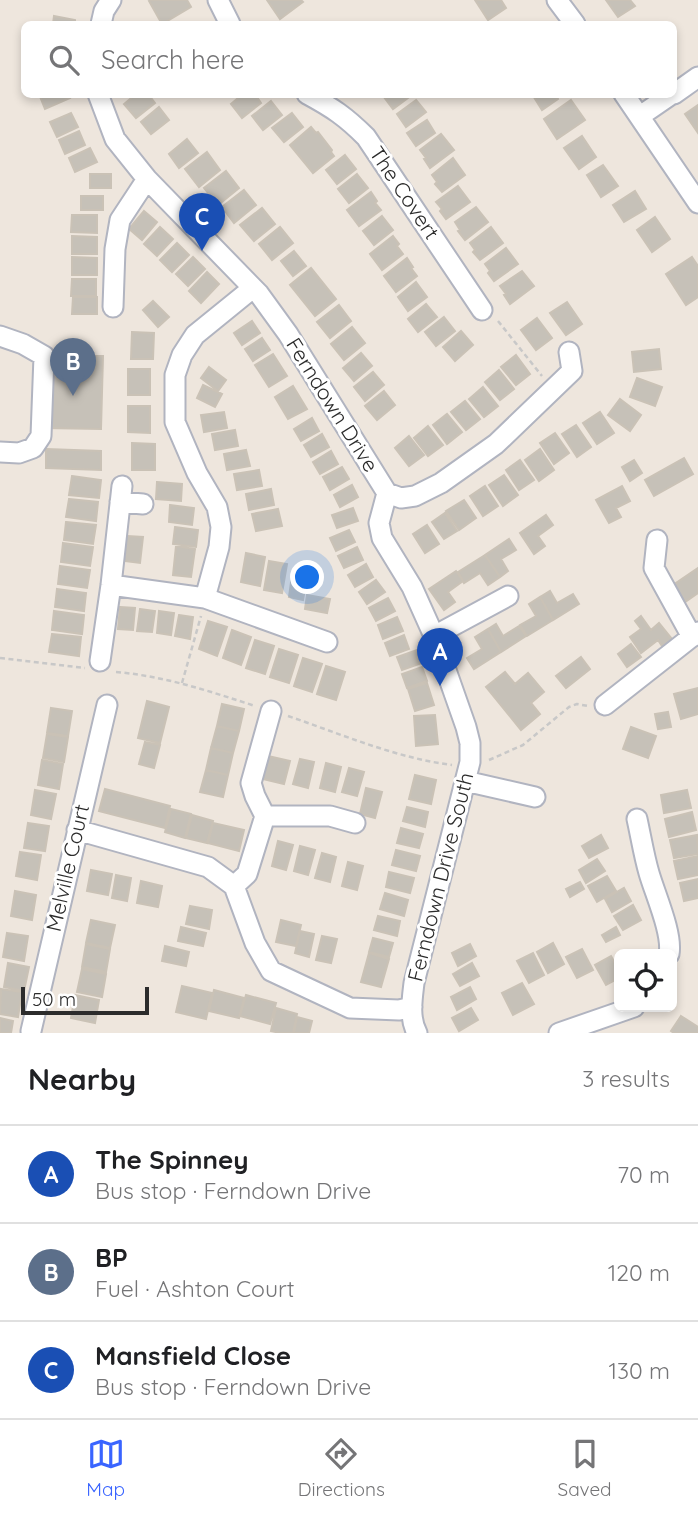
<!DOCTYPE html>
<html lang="en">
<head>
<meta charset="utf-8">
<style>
  body { margin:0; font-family:Quicksand,sans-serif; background:#f2f2f2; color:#202124 }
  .controls { position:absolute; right:21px; bottom:21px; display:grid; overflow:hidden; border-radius:10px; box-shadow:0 4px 10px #0003 }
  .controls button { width:63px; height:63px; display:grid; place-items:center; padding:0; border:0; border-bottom:2px solid #e0e0e0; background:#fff; color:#202124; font:35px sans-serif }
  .scale { position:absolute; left:21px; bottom:18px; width:128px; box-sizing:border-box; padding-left:7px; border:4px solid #2c2c2c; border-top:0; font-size:19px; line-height:24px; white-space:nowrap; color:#2c2c2c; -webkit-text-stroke:5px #fff; paint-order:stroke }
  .you { position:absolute; left:308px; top:578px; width:24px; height:24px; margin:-18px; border:5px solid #fff; border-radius:50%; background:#1a73e8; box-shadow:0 0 0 10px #1a73e833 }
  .badge { display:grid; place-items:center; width:46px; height:46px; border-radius:50%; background:#3964ff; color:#fff; font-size:23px; font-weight:700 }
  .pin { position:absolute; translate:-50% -58px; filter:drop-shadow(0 2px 4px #0008) }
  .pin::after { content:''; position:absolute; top:37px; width:24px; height:21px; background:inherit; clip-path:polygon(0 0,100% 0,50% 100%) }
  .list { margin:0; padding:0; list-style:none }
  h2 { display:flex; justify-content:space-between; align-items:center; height:91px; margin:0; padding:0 28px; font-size:30px }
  h2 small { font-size:23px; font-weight:400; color:#757577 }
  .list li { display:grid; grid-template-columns:46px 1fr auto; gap:21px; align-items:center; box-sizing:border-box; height:98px; padding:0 28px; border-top:2px solid #e0e0e0 }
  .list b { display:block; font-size:26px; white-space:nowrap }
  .list p { margin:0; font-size:23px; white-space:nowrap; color:#757577 }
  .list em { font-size:23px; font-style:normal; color:#757577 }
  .icon { flex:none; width:38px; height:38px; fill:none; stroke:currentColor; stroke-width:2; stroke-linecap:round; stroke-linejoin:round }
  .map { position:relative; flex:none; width:698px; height:1033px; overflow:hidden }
  .search { position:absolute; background:#fff; box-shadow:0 4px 10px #0003; left:21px; right:21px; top:21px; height:77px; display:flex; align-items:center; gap:18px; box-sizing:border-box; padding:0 24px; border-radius:10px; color:#757577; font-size:26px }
  .sheet { height:385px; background:#fff }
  nav { display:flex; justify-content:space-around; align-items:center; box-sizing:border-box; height:98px; border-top:2px solid #e0e0e0; background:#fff; font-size:19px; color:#757577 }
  nav a { display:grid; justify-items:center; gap:4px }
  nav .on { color:#3964ff }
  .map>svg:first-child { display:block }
</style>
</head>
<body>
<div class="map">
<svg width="698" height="1033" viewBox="0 0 698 1033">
  <rect width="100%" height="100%" fill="#eee6dd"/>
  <path fill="#c6c1b8" stroke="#cac2b6" stroke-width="2" d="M151 0H187L191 7 162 24 149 1Z
    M267 0H301L303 2 280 19Z
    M475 0H501L506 8 488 20Z
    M606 0H630L635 6 618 17Z
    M54 16 75 20V24H53Z
    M39 94H68L70 98 45 109Z
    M136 94H148L155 103 136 118 124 104Z
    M243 94H255L261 103 242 118 231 104Z
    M387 94H412V95L393 109 384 97Z
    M532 94H555L558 99 542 110Z
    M416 100 426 112 406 127 397 114Z
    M571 100 585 120 557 139 544 119Z
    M271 101 282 115 263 130 252 116Z
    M698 105V133L685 114Z
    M159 107 169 120 151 134 141 122Z
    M71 113 78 127 57 137 50 122Z
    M292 113 303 127 284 142 272 128Z
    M427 120 435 133 416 146 407 133Z
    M311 127 316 133 318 132 332 150 331 152 334 156 313 173 290 145Z
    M79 131 85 145 65 154 59 140Z
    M441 134 454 150 430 168 424 159 426 158 420 150Z
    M582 136 596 157 579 169 564 148Z
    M187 139 198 153 179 168 169 154Z
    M90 148 97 162 75 172 69 158Z
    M207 152 220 170 199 187 185 169Z
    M345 155 356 169 337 184 326 170Z
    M453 158 465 175 442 192 435 184 437 182 432 175Z
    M603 165 618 186 601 197 587 175Z
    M226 171 239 188 218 205 204 188Z
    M90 174H111V188H90Z
    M357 174 368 188 349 203 338 189Z
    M458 186 470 202 446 219 440 211 442 209 436 202Z
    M244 190 256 205 234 223 222 207Z
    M635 191 646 209 624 222 613 205Z
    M371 192 377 201 375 203 381 210 359 226 347 210Z
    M81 196H103V210H81Z
    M476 207 488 222 465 240 458 231 460 230 455 222Z
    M262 208 275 224 254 241 240 225Z
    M144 211 157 222 142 240 129 229Z
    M72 215H97V233L71 232Z
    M382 216 393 230 374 245 363 231Z
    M655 217 670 239 652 252 637 230Z
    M160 227 173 239 157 256 144 244Z
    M280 227 293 243 272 260 259 244Z
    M491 227 503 243 480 260 473 252 475 250 470 243Z
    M72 236 97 237V254H72Z
    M393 236 399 244 397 246 403 254 382 270 370 254Z
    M177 243 189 255 172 272 160 260Z
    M506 248 518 264 494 281 488 273 490 271 485 264Z
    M294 251 306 266 293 276 281 261Z
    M72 257 97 258V275H72Z
    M193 257 205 269 188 286 176 274Z
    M692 257 698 266V297L686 305 666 274Z
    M407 258 413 267 411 268 417 276 396 292 384 276Z
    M311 268 336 299 315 316 290 285Z
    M522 271 534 286 510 304 504 295 506 294 500 286Z
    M207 272 219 284 201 303 189 291Z
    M72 279H96V296H71Z
    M416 282 427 297 408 311 398 297Z
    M73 297H97V314H72Z
    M153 301 169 317 158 327 143 310Z
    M567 302 582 324 566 335 550 313Z
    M426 304 437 317 418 332 408 319Z
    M339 305 351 321 330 338 317 322Z
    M444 317 455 331 436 346 425 332Z
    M537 318 552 338 536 350 521 330Z
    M252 321 260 333 242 345 234 333Z
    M352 327 365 343 344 360 331 344Z
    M461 331 473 345 455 361 443 347Z
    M132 332 154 333 153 359H131Z
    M262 338 270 350 253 361 245 349Z
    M659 349 661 369 634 372 632 352Z
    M361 353 372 366 354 381 343 368Z
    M273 354 287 376 269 387 255 365Z
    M516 355 530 374 516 385 501 367Z
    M72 356H103L101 429 44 428 46 363H72Z
    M209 367 226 380 218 391 201 378Z
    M128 369H150V395H128Z
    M499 370 514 389 500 400 485 382Z
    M373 372 384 385 365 401 354 387Z
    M637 378 662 387 655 406 630 397Z
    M203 385 222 394 215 407 197 398Z
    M293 386 307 409 288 419 275 397Z
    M483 387 498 406 484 417 469 399Z
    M384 391 395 405 377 420 365 406Z
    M620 399 641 415 630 431 608 415Z
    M465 401 480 419 466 430 451 412Z
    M128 406H150V433L128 432Z
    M224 412 227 428 204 432 201 415Z
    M600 412 614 433 597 444 583 423Z
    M447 414 462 432 447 444 433 425Z
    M312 418 319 431 301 441 294 429Z
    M576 425 591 447 577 457 562 434Z
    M428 426 443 445 428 456 414 438Z
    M235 430 238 446 215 450 212 434Z
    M555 433 569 453 554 464 540 443Z
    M322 434 329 447 311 457 304 445Z
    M409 436 424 455 409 466 395 448Z
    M132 443 155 444V470H132Z
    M46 449 101 451V470L46 468Z
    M540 449 554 470 539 481 525 460Z
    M246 450 250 466 227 470 224 454Z
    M331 451 338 464 320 474 313 462Z
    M684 458 693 474 654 496 645 480Z
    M520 460 534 480 519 490 506 470Z
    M634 460 642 473 630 481 622 467Z
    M342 467 349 479 330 490 323 477Z
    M259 470 262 486 237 490 234 474Z
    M504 475 518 495 503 506 489 485Z
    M72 476 101 480 99 498 69 495Z
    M157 482 182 484 181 501 156 499Z
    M352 485 358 497 340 507 334 495Z
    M485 486 498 506 483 516 470 496Z
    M622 486 630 501 616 508 621 517 609 523 596 500Z
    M271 489 274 505 249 510 246 494Z
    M69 499 98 502 96 521 66 517Z
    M464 500 476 518 459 530 446 511Z
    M170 505 194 508 192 525 169 522Z
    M353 508 358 521 337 528 332 515Z
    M278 509 282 526 256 531 252 514Z
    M445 513 457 531 444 539 432 522Z
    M546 515 553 525 538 536 545 546 534 554 520 533Z
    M66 522 96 525 93 544 64 540Z
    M427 525 439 544 425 553 413 534Z
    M175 527 198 530 196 547 173 544Z
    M349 530 355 542 336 551 330 538Z
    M127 536 143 537 140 563 124 561Z
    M509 539 516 550 501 559 508 571 500 577 485 555Z
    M63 543 93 547 90 566 61 562Z
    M176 546 195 549 191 577 173 575Z
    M357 547 363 560 344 568 338 556Z
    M246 553 265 557 260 586 241 582Z
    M485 555 500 577 488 585 480 573 464 583 458 572Z
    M269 561 287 564 282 593 264 590Z
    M366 564 373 577 355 587 348 575Z
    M60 566 90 570 87 588 58 584Z
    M698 568V593L685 602 673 585Z
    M456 571 463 581 448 592 455 602 444 610 429 589Z
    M292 575 307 578 303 600 289 597Z
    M376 580 385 592 367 604 359 592Z
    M57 589 86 593 84 611 55 607Z
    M550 591 557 603 573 594 579 604 553 620 540 597Z
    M307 595 330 599 327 613 305 609Z
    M540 597 553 620 527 636 520 625 536 616 529 604Z
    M388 598 395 611 376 621 369 608Z
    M120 607 135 608 133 630 118 629Z
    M140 609 155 611 152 632 137 631Z
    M54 611 84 615 82 634 52 630Z
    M159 611 174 613 171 635 157 633Z
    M179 615 193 617 190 639 175 636Z
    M641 616 651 630 659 623 672 639 662 646 658 640 641 653 630 637 641 629 635 621Z
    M397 617 403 631 383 639 378 625Z
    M208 621 227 627 217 656 199 649Z
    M496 624 503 636 519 626 526 636 501 652 488 629Z
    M488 629 501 652 474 669 467 658 482 649 475 637Z
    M232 630 251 637 241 665 223 658Z
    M52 634 81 637 79 656 49 652Z
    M404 635 409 649 390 656 385 643Z
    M255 640 274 646 265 674 246 668Z
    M631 644 641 657 627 667 618 654Z
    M279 649 298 655 289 683 270 677Z
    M417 650 422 663 402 670 397 657Z
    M581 657 590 669 566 688 556 676Z
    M303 658 322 664 312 692 294 686Z
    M326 666 345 672 336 700 317 694Z
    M422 667 427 681 407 688 402 674Z
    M505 672 515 684 528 673 544 692 531 703 540 714 521 730 486 687Z
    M427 683 434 705 415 711 408 689Z
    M698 688V714L681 719 674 694Z
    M147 701 169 707 160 743 138 738Z
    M222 704 244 709 239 731 217 726Z
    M51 708 72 711 68 736 47 733Z
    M668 712 671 727 658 729 655 714Z
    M435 715 438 744 416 746 414 716Z
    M217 726 239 731 233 753 211 748Z
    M631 727 656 736 648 758 623 749Z
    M47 734 68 737 64 762 43 758Z
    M145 742 160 745 154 768 139 764Z
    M211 748 233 753 228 775 206 770Z
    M268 756 290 761 284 784 263 779Z
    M300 759 314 762 308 788 293 784Z
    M42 760 63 764 59 789 38 785Z
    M326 763 341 767 335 792 320 788Z
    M349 768 364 772 357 796 342 792Z
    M206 770 228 775 223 797 200 792Z
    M415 775 436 780 431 804 409 799Z
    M366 788 382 792 375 818 360 814Z
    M105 789 170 806 165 828 99 811Z
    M35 790 56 794 51 819 31 815Z
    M687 790 691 808 664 813 661 795Z
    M407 807 428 812 425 827 403 821Z
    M171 809 191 814 185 838 165 832Z
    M692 812 696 830 669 837 665 819Z
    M192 815 213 821 207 843 186 838Z
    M28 823 49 826 45 851 24 848Z
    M213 823 244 830 239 851 208 843Z
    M401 828 423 834 419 848 397 843Z
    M601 835 608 848 589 858 582 846Z
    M697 835 698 854 674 858 670 840Z
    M278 841 293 845 286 870 272 866Z
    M300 846 315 850 308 875 294 871Z
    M396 850 420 856 416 871 392 865Z
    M20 852 41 855 37 880 16 876Z
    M322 853 336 857 330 882 315 878Z
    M698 856V875L678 879 674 861Z
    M597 859 605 871 586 883 579 870Z
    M348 862 363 866 357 890 342 886Z
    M91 870 112 874 108 895 87 891Z
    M389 872 414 878 410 893 386 887Z
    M116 875 131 878 127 901 112 898Z
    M607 876 616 891 597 902 588 886Z
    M698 879V898L684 901 680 883Z
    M141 881 162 886 158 907 137 903Z
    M580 882 584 889 570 897 566 889Z
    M624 888 631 901 612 912 605 899Z
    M15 891 36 895 32 920 11 916Z
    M385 893 408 900 404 916 380 909Z
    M633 905 641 920 623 930 614 916Z
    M190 906 212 910 209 929 186 924Z
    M378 916 400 921 397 936 374 930Z
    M91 920 115 925 110 948 86 943Z
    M281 920 301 925 296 946 276 942Z
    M181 927 206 933 203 946 178 941Z
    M616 927 620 935 606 942 602 935Z
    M300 931 314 934 309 957 295 953Z
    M7 933 28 936 24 961 3 957Z
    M322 936 337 939 331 963 316 960Z
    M373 938 393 943 389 957 369 952Z
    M553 943 564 964 548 973 537 952Z
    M86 944 110 949 106 972 82 967Z
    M470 944 476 956 458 966 452 953Z
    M165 946 189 952 186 966 162 961Z
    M582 949 593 970 577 978 566 957Z
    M369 953 389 959 381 987 361 982Z
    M533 953 544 975 529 983 517 961Z
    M611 956 619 971V978L606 985 595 965Z
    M8 963 29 967 24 991 4 987Z
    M472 963 479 976 460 986 453 974Z
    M82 969 106 974 102 997 77 992Z
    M522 983 534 1004 513 1015 502 993Z
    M182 986 212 993 206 1019 176 1012Z
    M470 987 476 999 457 1010 451 997Z
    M1 989 22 992 18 1017 0 1014Z
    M214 990 244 998 239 1018 209 1011Z
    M75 995 99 1000 95 1023 71 1018Z
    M246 995 276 1003 270 1024 240 1016Z
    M276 1008 297 1014 293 1033H280L271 1031Z
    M471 1008 478 1020 459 1031 452 1018Z
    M681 1016 698 1027V1033H674L671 1031Z
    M297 1017 312 1021 309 1033H294Z
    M0 1018 13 1021 11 1033H0Z"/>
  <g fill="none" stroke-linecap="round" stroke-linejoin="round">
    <g stroke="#b1b4c0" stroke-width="23">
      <path id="minor" d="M218 0 230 24
        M557 0 575 24
        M101 24 104 11 111 0
        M98 94 115 139 147 179 259 294 288 334 387 493 379 523 382 538 412 587 434 636 466 727 470 743V762L414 983C412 1000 409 1018 417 1033
        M307 94C333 108 346 117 366 137L482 310
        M624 94 698 203
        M674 94 698 77
        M640 116 672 94
        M113 307 115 249 120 220 147 179
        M0 336 23 344 44 356 41 436 33 448 19 453 0 452
        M387 493 401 498 415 496 441 483 496 444 572 371 569 352
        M120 502 143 504
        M657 540 654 568 692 637
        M111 585 205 598 327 642
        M205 598 219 547 221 527 217 507 197 473 175 422V375L182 355 195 335 253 288
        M434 636 508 596
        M100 661 111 585 122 486
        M605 705 698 632
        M465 781 535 797
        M265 816H330L355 823
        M637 819C641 837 644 856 649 873 655 894 673 934 669 954
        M77 830 208 867 234 886 255 943 271 971 350 1008 399 1010 412 1007
        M234 886 247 874 265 816 255 796 251 783 271 711
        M31 1031 107 705
        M559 1033 634 1007"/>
    </g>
    <path stroke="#c8c8c8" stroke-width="2.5" stroke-dasharray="5 3.5" stroke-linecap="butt" d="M498 321 542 376
      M0 658 85 668
      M116 672C164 676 209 691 255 706
      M182 683 201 616
      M288 716C341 734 396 758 452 765
      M489 760 523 745 569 707 577 704 588 706"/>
    <use href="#minor" stroke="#fff" stroke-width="19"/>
  </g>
  <g text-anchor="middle" stroke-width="6" stroke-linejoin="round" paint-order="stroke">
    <g font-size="21" fill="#2c2c2c" stroke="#fff">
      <text transform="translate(404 193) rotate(56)" y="7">The Covert</text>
      <text transform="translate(332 405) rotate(58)" y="7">Ferndown Drive</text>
      <text transform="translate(68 868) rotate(-77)" y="7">Melville Court</text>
      <text transform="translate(441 877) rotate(-76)" y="7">Ferndown Drive South</text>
    </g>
  </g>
</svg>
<div class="controls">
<button><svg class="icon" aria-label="locate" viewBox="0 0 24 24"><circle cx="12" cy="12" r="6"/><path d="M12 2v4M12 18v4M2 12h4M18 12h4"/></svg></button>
</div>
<div class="scale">50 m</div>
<div class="you"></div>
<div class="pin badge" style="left:440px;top:686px;background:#1a4fb4">A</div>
<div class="pin badge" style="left:73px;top:396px;background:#5c6f8a">B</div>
<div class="pin badge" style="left:202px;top:251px;background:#1a4fb4">C</div>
<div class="search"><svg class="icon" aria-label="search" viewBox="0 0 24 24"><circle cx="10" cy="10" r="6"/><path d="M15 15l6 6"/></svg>Search here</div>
</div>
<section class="sheet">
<h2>Nearby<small>3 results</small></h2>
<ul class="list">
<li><span class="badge" style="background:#1a4fb4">A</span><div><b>The Spinney</b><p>Bus stop · Ferndown Drive</p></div><em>70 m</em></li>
<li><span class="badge" style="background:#5c6f8a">B</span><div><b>BP</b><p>Fuel · Ashton Court</p></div><em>120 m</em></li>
<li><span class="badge" style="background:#1a4fb4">C</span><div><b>Mansfield Close</b><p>Bus stop · Ferndown Drive</p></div><em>130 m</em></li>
</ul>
</section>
<nav>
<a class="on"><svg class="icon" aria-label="map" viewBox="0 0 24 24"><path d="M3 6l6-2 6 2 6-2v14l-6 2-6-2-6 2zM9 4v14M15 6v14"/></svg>Map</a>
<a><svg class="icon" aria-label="directions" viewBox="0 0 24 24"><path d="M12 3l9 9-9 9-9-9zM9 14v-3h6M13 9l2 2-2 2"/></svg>Directions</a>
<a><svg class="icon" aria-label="saved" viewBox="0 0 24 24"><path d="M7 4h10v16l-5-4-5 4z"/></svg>Saved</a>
</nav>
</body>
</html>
